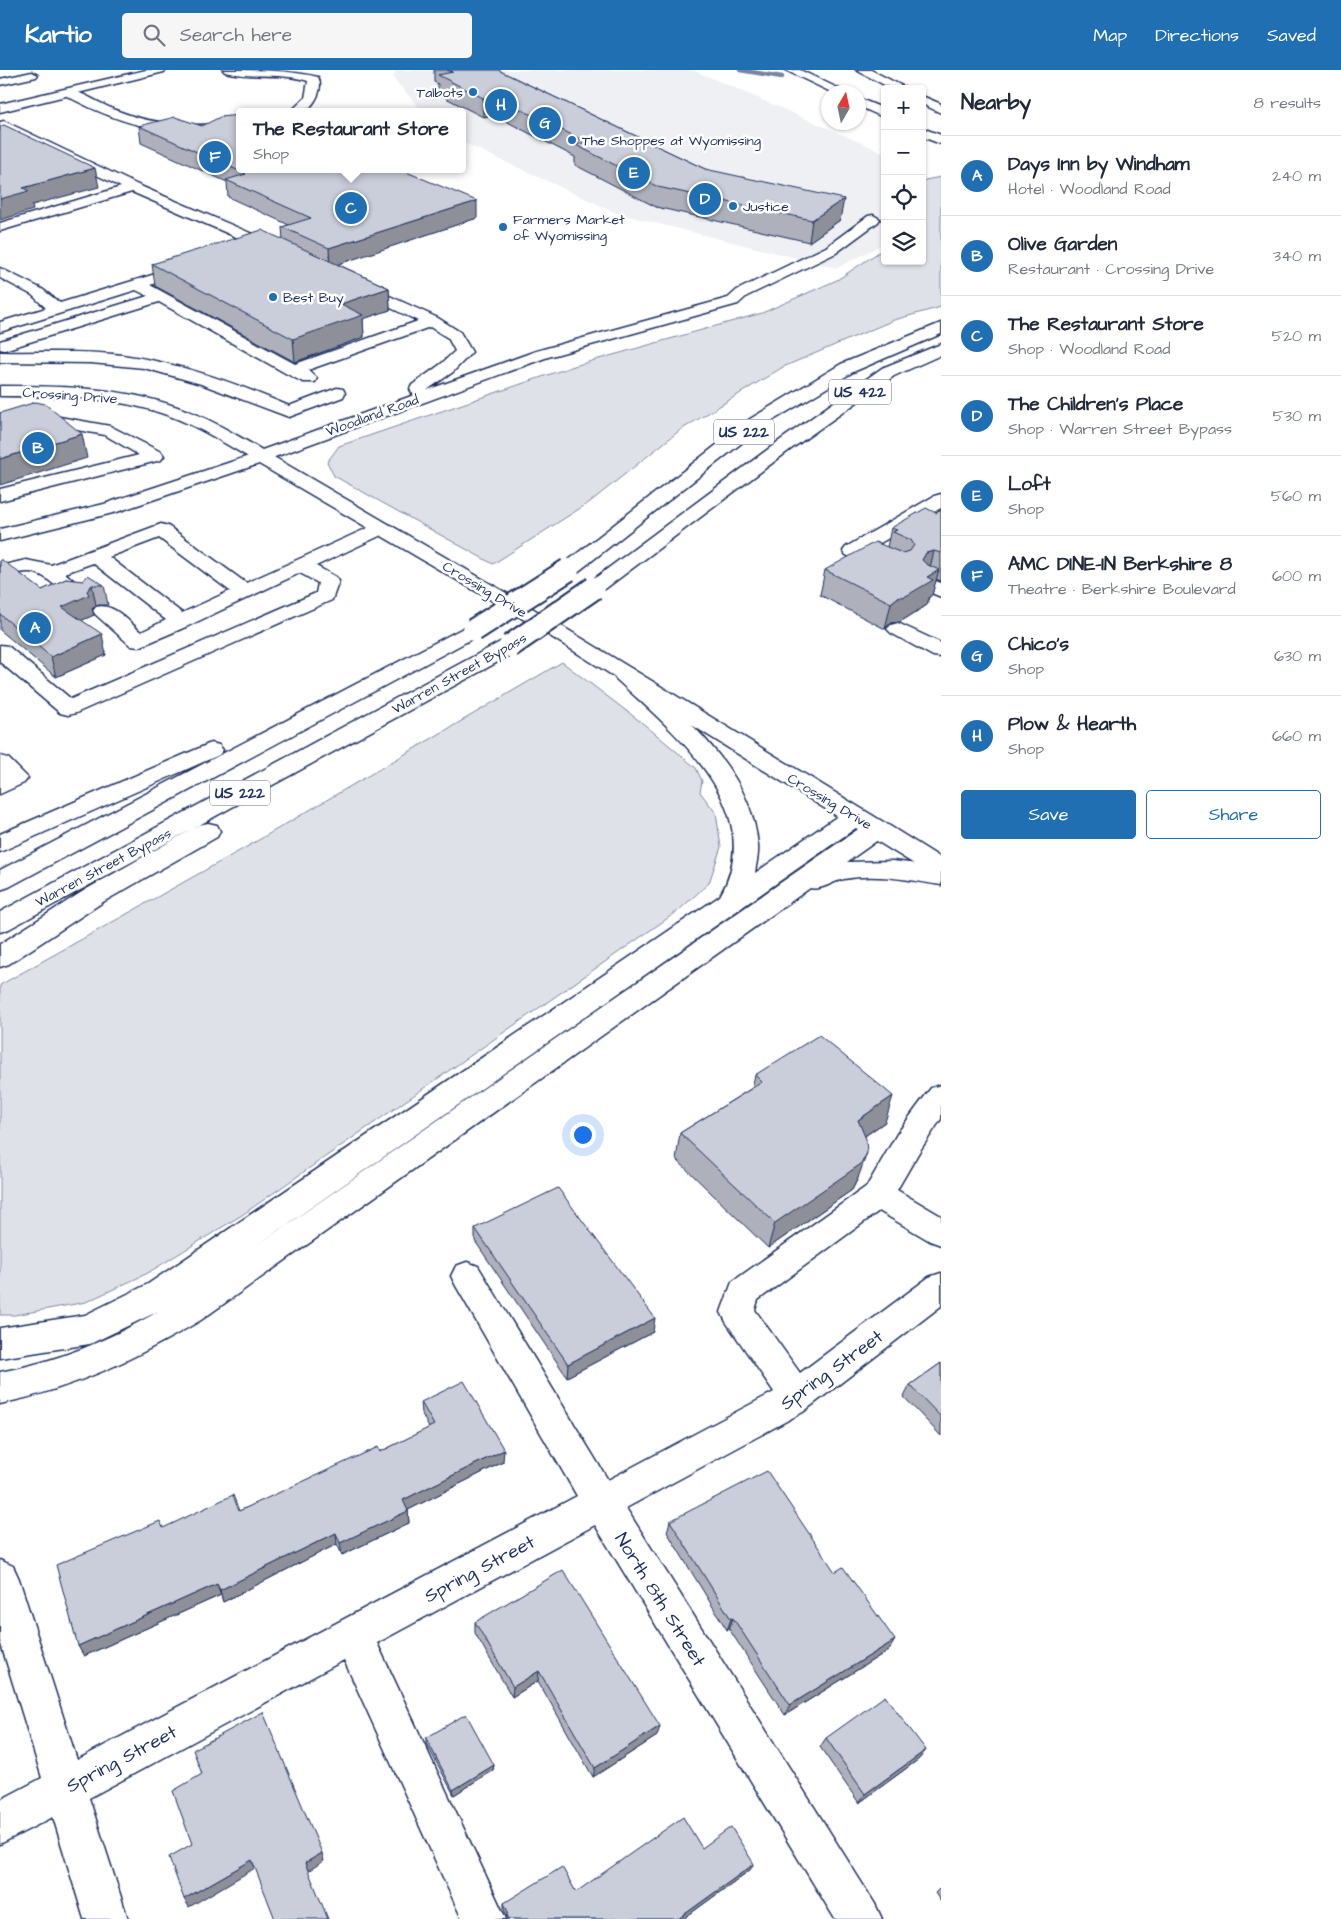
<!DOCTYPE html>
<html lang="en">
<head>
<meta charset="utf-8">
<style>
  body { margin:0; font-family:"Architects Daughter",sans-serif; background:#f6f6f7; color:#1f2937 }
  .controls { position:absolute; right:15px; top:15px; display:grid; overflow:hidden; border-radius:5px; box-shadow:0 1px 4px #0004 }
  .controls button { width:45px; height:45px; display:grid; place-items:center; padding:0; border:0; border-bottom:1px solid #e0e1e3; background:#fff; color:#1f2937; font:25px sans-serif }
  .compass { position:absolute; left:821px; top:15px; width:45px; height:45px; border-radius:50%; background:#fff; box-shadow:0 1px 4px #0004; rotate:9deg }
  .you { position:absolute; left:582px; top:1064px; width:18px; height:18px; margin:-12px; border:4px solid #fff; border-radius:50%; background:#1a73e8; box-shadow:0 0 0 8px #1a73e833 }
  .badge { display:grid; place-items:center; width:32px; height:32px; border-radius:50%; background:#1f6fb2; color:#fff; font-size:16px; font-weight:700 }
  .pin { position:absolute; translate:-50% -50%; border:2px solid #fff; box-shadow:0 1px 5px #0006 }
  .popup { position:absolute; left:236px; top:38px; width:230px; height:65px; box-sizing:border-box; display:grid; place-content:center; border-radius:5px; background:#fff; filter:drop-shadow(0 1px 4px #0005); font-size:16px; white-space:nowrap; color:#747a83 }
  .popup b { font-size:19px; color:#1f2937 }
  .popup::after { content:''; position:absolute; left:50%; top:100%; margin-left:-10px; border:10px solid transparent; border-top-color:#fff }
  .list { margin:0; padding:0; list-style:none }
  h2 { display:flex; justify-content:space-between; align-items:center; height:65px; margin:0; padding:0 20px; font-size:21px }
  h2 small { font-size:16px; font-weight:400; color:#747a83 }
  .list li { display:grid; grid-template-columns:32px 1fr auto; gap:15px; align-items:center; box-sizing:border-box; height:80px; padding:0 20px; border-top:1px solid #e0e1e3 }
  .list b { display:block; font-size:19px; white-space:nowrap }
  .list p { margin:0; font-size:16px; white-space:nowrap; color:#747a83 }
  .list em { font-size:16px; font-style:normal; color:#747a83 }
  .actions { display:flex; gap:10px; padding:15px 20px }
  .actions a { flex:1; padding:11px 0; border:1px solid #1f6fb2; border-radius:5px; text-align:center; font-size:18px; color:#1f6fb2 }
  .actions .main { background:#1f6fb2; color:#fff }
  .icon { flex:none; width:28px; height:28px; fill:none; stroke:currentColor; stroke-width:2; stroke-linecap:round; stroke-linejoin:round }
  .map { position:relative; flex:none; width:941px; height:1849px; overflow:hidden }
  header { display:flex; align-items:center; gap:30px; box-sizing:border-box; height:70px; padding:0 25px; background:#1f6fb2; color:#fff }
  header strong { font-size:24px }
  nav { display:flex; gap:28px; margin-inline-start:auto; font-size:18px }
  .search { width:350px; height:45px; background:#f6f6f7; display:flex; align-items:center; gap:12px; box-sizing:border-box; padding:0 18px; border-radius:5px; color:#747a83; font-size:19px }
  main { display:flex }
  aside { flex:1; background:#fff }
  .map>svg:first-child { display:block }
</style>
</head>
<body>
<header>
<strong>Kartio</strong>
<div class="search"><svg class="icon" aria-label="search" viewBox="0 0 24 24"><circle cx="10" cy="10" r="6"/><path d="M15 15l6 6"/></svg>Search here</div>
<nav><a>Map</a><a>Directions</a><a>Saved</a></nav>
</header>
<main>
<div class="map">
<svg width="941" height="1849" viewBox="0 0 941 1849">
  <rect width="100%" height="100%" fill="#fff"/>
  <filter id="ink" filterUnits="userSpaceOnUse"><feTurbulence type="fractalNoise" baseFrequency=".02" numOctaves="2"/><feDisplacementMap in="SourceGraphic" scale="10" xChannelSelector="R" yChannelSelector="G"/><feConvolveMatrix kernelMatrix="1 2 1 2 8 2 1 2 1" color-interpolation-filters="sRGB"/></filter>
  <g filter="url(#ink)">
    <path fill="#eff0f4" d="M396 0H693L885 83V173L837 198 619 144 462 72V42H423L393 8Z"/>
    <path fill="#dee1e7" stroke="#7c88a2" d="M941 107V237L894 250 783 297 679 361 590 432 493 494 334 406 327 392 339 376 574 296 762 243 837 210 885 178V191H922V113L925 110Z
      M562 592 645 655 696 698 702 711 700 722 716 743 721 777 709 813 678 841 242 1145 146 1204 86 1232 15 1245H0V915L250 775Z"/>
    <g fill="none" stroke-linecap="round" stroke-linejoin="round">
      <path stroke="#77839f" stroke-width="4.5" d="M740 0 782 7"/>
      <g stroke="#1b2f5e" stroke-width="3">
        <path id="minor" d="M223 0C255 0 288 0 318 7 324 19 315 34 305 42H290L305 28 308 11C282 2 252 9 225 2Z
          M32 2 38 5 36 7 0 15V9Z
          M69 19C86 24 102 35 118 41 159 57 197 57 240 52V60C171 67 126 58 65 25L63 23Z
          M4 51 138 115 283 177 285 180 283 183H273L132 122 0 161V153L121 117 3 59 0 60V52Z
          M873 145 880 149 878 152 836 183 747 226 738 234 548 287 261 392 255 391C226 374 198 356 167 345 113 326 56 326 0 326V316C64 316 128 317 188 341 214 351 238 366 262 380L417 324 412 323 410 319 412 315 441 294 455 281 448 268 430 257 308 300 317 308 315 312H303L287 304 159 232 4 280 0 279V271L148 226 136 220 0 262V252L46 238 32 225 0 208V198L42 219 60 233 185 195H195L197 198 195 201 150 215 295 294 418 251 351 219 348 216 351 213H361L438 248 460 262 472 282 453 302 427 320 536 281 728 228 737 220 826 177 868 146Z
          M0 282C41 283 82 280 122 285 180 293 236 313 289 336L337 318 343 319 345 323 343 327 289 347 201 314 144 298 91 293 0 292Z
          M0 344H43L110 356 161 382 164 386 161 390 0 431V419L139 385 105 365 43 354H0Z
          M941 424V438L868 480 899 494 902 498 899 502C882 506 861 492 846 485L843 481 846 477 934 426Z
          M381 452 388 454 391 458 388 462 316 496 336 507 339 511 332 530 76 643 68 645 60 643 0 592V575L8 576 71 629 316 523 318 513 300 503 188 556 139 577 131 576 96 545 93 541 96 537C113 532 128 551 141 562L166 550 93 493 65 503 90 525 87 529C64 535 53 504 30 502 19 501 10 507 0 509V496L26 490 51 495 161 454 168 456 246 513ZM159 468 230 521 182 543 109 487Z
          M927 508 941 513V527L920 518 917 514 920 510Z
          M898 553 941 573V587L933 586 891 563 887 559 891 555Z
          M0 686 8 688 28 708 24 713 0 724Z
          M876 751 885 753 941 788V808L932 805 867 765 864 759 867 753Z
          M941 1015V1049L919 1082 897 1120 941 1146V1175L930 1171 879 1141 758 1230 755 1240 800 1303 929 1207 941 1203V1236L803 1342 626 1438 875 1834 882 1849H835L595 1455 377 1573 506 1849H462L344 1590 89 1728 128 1849H84L53 1747 0 1774V1730L42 1708 0 1571V1490L13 1496 19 1509 77 1690 577 1426 456 1216 451 1206 456 1196 467 1192 478 1196 608 1410 774 1322 726 1252 721 1242 732 1212 867 1116 897 1064 931 1018Z"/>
      </g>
      <g stroke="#1b2f5e" stroke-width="3">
        <path id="major" d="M146 0H166L164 2 0 42V34Z
          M261 382 267 383 532 538 885 753 888 759 885 765 876 767 867 765 518 546 259 394 117 442 0 471V459L104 434Z"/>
      </g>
      <g stroke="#1b2f5e" stroke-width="3">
        <path id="highway" d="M785 0H800L846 22H831Z
          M856 0H871L908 19H892Z
          M922 26 941 34V43L922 34Z
          M858 28 885 39V48L858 36Z
          M922 58 941 65V74L922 67Z
          M941 253V264L853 302 762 357 575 504 568 506 561 504 558 500 561 496 750 349 841 294Z
          M941 274V285L894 306 791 379 601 522 594 524 587 522 584 518 587 514 779 371 882 298Z
          M474 554 481 556 485 560 481 564 9 817 0 820V800L467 556Z
          M510 570 518 571 521 576 518 581 9 859 0 862V842L502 571Z
          M624 597 632 599C684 647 752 700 758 776 759 785 756 794 755 803L845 741 854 739 863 741 866 747 863 753 230 1194 867 753 876 751 885 753 888 759 885 765 847 792 893 791 941 797V815C909 810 876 803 844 809 833 811 821 821 810 818L201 1250C135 1289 75 1318 0 1334V1302C59 1291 107 1271 159 1241L90 1274 0 1288V1258L85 1245 148 1214 720 826C770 739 673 661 616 609L613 604 616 599Z
          M211 673 219 675 223 680 219 685 0 782V764Z
          M208 753 217 755 220 761 217 767 103 832 9 894 0 897V874L85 820 199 755Z"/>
      </g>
      <use href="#minor" fill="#fff" fill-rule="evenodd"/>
      <use href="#major" fill="#fff" fill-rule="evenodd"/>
      <use href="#highway" fill="#fff" fill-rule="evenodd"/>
      <g stroke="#1b2f5e" stroke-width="26" stroke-linecap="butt">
        <path id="highway-bridge" d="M474 560 568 500
          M510 576 594 518"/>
      </g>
      <use href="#highway-bridge" stroke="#fff" stroke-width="22"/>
    </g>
    <path fill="#aeb1bb" stroke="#1b2f5e" d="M434 0H498L705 99 840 150 809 172 656 137 575 95V87L494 45 483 47 438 24V14L434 12Z
      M139 56 477 148 337 194 389 218 390 240 363 249 364 267 295 292 155 216 152 194 283 170 282 157 289 155 228 127 227 112 141 73Z
      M941 440V511L936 509 932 525 929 527 927 535 900 552 890 553 885 559 820 525 825 500 887 477 891 458 936 443Z
      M0 490 42 520 66 509 104 515 108 535H96L92 539 94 545 82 550 106 585 56 607 0 560Z
      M755 1005 885 1052 865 1066 858 1108 852 1120 768 1178 676 1089 680 1063 752 1018Z
      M475 1158 653 1262 567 1307 475 1171Z
      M941 1293V1366L904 1327 910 1315Z
      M421 1332 503 1392 408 1440 409 1453 342 1485 337 1474 223 1532 221 1525 84 1586 78 1576 239 1441 380 1382 429 1358 422 1344Z
      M670 1451 835 1502 889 1580 785 1645 729 1559 727 1560 667 1462Z
      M475 1552 657 1666 593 1707 538 1611 512 1627 475 1563Z
      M426 1668 494 1695 493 1700 454 1725 426 1673Z
      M826 1668 926 1680 919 1689 859 1733 820 1677Z
      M702 1778 750 1800 683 1849H506L507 1846 504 1839V1833L576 1822Z
      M941 1817V1832L935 1823Z"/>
    <path fill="#8d9099" stroke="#1b2f5e" d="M494 26V45L483 47V28Z
      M95 98 99 117 32 135 33 140 0 150V129L23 118Z
      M844 129 840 150 809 172 812 150Z
      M477 131V148L330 197 329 178Z
      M389 218 390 240 363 249 364 267 295 292 293 269 341 234Z
      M82 364 87 388 0 415V389Z
      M934 481 928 506 922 490 926 483Z
      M939 500 932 525 929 527 927 535 900 552 890 553 885 559 891 533 897 528 927 507Z
      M92 515 96 535 92 539 94 545 67 557 62 537 87 521Z
      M102 564 106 585 56 607 51 587Z
      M893 1026 885 1052 850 1076 858 1050Z
      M867 1083 858 1108 852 1120 768 1178 775 1153Z
      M655 1248 653 1262 567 1307 568 1294Z
      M504 1380 503 1392 404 1442 403 1430Z
      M408 1441 409 1453 342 1485 340 1473Z
      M336 1463 337 1474 223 1532 220 1520Z
      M217 1514 221 1525 84 1586 78 1576Z
      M733 1548 729 1559 727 1560 731 1549Z
      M895 1570 889 1580 785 1645 790 1635Z
      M539 1601 538 1611 512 1627 513 1617Z
      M660 1656 657 1666 593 1707 595 1698Z
      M926 1680 919 1689 859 1733 865 1724Z
      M494 1695 493 1700 454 1725 453 1720Z
      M322 1783 324 1791 308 1801 305 1793Z
      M252 1790 255 1798 189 1837 184 1829Z
      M754 1794 750 1800 683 1849H678Z"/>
    <path fill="#caceda" stroke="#1b2f5e" d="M447 0H498L705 99 844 129 812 150 658 117 576 75 586 72 494 26 483 28 438 5 453 2Z
      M240 45V99H399L477 131 329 178 282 157 311 148 226 110 246 104 139 56 175 47 202 56 220 47Z
      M4 55 95 98 23 118 29 121 0 129V56Z
      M262 160 389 218 341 234 363 245 293 269 152 194Z
      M36 332 45 334 82 364 0 389V343Z
      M926 438 936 443 941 440V483L934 481 926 483 922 490 926 494 939 500 927 507 933 510 906 526 897 528 891 533 825 500 875 472 902 483 910 481 914 475 911 470 893 462 897 460 891 458Z
      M0 490H2L42 520 66 509 83 511 88 505 104 515H92L87 521 89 525 62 537 102 564 51 587 0 544Z
      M819 965 893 1026 858 1050 866 1069 867 1083 861 1094 775 1153 680 1063 762 1012 755 1005Z
      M558 1118 655 1248 568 1294 475 1158Z
      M941 1293V1347L910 1315Z
      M464 1311 504 1380 403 1430 408 1441 340 1473 336 1463 220 1520 217 1514 78 1576 56 1495 160 1451 163 1458 233 1425 239 1441 378 1377 380 1382 434 1355 421 1332Z
      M767 1401 835 1502 843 1497 895 1570 790 1635 733 1548 731 1549 670 1451Z
      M563 1500 660 1656 595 1698 539 1601 513 1617 475 1552Z
      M885 1626 926 1680 865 1724 826 1668Z
      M263 1642 322 1783 305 1793 328 1849H275L252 1790 184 1829 169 1787 192 1774 173 1721 202 1704 193 1680Z
      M466 1644 494 1695 453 1720 426 1668Z
      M683 1747 702 1778 731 1757 754 1794 678 1849H509L507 1845 508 1842 504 1833 562 1797 576 1822Z"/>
  </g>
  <g fill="#1f6fb2" stroke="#fff" stroke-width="2">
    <circle cx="473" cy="22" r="5"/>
    <circle cx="572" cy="70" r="5"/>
    <circle cx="733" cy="136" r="5"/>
    <circle cx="503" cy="157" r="5"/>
    <circle cx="273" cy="227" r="5"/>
  </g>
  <g text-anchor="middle" stroke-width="5" stroke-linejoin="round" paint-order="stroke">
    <g font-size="14" fill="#1b2f5e" stroke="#fff" text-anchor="start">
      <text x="463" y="27" text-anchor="end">Talbots</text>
      <text x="582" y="75">The Shoppes at Wyomissing</text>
      <text x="743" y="141">Justice</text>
      <text x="513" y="154">Farmers Market<tspan x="513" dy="16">of Wyomissing</tspan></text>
      <text x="283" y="232">Best Buy</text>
    </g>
    <g font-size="14" fill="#1b2f5e" stroke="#fff">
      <text transform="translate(70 325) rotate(4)" y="5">Crossing Drive</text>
      <text transform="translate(372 345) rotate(-20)" y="5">Woodland Road</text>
      <text transform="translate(485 519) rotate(31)" y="5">Crossing Drive</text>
      <text transform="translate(459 603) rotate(-29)" y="5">Warren Street Bypass</text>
      <text transform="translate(830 731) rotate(31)" y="5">Crossing Drive</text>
      <text transform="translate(103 797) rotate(-28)" y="5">Warren Street Bypass</text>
    </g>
    <g fill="#fff" stroke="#5f6d8e" stroke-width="1">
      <rect x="829" y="309.5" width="62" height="25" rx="4"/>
      <rect x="714" y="349.5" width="60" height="25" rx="4"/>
      <rect x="210" y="710.5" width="60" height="25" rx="4"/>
    </g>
    <g font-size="15" font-weight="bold" fill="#1b2f5e">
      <text x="860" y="327">US 422</text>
      <text x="744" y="367">US 222</text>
      <text x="240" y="728">US 222</text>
    </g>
    <g font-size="19" fill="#1b2f5e" stroke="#fff">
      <text transform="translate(831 1299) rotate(-36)" y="7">Spring Street</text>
      <text transform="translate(479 1498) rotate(-28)" y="7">Spring Street</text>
      <text transform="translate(661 1529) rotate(58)" y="7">North 8th Street</text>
      <text transform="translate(121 1688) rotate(-28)" y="7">Spring Street</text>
    </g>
  </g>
</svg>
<div class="controls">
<button>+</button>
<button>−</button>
<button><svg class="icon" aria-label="locate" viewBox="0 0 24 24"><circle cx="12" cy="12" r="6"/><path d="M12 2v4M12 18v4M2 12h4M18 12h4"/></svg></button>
<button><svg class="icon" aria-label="layers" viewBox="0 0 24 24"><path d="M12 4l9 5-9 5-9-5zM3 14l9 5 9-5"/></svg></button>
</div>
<svg class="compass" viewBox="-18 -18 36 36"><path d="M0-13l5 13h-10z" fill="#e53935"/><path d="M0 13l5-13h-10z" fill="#747a83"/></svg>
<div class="you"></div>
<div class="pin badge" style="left:35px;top:558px">A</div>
<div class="pin badge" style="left:38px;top:378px">B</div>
<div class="pin badge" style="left:351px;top:138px">C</div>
<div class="popup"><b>The Restaurant Store</b>Shop</div>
<div class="pin badge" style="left:705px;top:129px">D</div>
<div class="pin badge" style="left:634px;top:103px">E</div>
<div class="pin badge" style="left:215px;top:87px">F</div>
<div class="pin badge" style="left:545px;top:53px">G</div>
<div class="pin badge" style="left:501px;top:35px">H</div>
</div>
<aside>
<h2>Nearby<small>8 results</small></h2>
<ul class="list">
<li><span class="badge">A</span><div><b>Days Inn by Windham</b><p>Hotel · Woodland Road</p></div><em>240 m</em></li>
<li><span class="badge">B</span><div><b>Olive Garden</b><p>Restaurant · Crossing Drive</p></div><em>340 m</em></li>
<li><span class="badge">C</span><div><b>The Restaurant Store</b><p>Shop · Woodland Road</p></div><em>520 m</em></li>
<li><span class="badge">D</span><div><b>The Children's Place</b><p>Shop · Warren Street Bypass</p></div><em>530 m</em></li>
<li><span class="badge">E</span><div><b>Loft</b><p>Shop</p></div><em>560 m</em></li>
<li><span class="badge">F</span><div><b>AMC DINE-IN Berkshire 8</b><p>Theatre · Berkshire Boulevard</p></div><em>600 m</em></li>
<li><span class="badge">G</span><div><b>Chico's</b><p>Shop</p></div><em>630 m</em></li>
<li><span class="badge">H</span><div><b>Plow &amp; Hearth</b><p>Shop</p></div><em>660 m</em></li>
</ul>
<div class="actions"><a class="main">Save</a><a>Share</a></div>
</aside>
</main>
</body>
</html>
